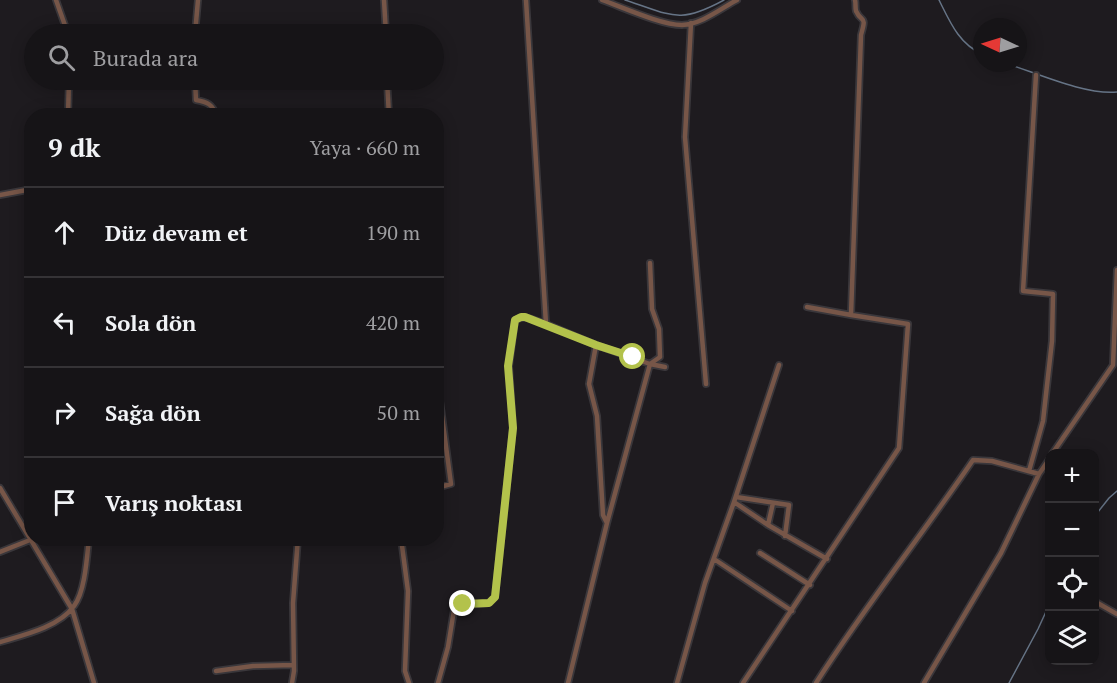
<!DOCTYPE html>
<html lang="tr">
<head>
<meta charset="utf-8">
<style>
  body { margin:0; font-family:"PT Serif",serif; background:#1f1d20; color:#f1f3f6 }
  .controls { position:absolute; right:18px; bottom:18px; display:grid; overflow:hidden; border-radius:12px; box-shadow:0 3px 15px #0003 }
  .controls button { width:54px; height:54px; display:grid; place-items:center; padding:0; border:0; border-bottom:2px solid #353336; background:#161417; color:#f1f3f6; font:30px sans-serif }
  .compass { position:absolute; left:973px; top:18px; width:54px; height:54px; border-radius:50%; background:#161417; box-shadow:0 3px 15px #0003; rotate:274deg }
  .stop { position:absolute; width:18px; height:18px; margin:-14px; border:4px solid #b3c24b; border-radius:50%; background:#fff }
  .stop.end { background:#b3c24b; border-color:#fff; box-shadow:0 2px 6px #0008 }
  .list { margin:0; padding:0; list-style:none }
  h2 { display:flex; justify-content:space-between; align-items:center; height:78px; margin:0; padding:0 24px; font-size:26px }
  h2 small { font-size:20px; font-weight:400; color:#9e9ea1 }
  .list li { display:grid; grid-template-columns:39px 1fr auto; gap:18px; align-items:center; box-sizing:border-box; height:90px; padding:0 24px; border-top:2px solid #353336 }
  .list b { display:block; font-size:22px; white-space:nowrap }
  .list em { font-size:20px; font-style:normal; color:#9e9ea1 }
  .icon { flex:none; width:33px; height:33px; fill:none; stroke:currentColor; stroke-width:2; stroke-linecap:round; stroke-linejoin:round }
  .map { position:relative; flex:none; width:1117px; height:683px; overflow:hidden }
  .search { position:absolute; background:#161417; box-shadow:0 3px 15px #0003; left:24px; top:24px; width:420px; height:66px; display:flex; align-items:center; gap:15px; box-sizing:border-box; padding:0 21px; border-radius:33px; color:#9e9ea1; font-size:22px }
  .panel { position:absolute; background:#161417; box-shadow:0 3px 15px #0003; left:24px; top:108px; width:420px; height:438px; border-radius:24px }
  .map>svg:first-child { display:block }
</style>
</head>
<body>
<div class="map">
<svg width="1117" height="683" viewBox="0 0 1117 683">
  <rect width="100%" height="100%" fill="#1e1b1f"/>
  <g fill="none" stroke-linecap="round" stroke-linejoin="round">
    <path stroke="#667486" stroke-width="1.5" d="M625 0C672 15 678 25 724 0
      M939 0C950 22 959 44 982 54
      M1005 63C1037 73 1084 95 1117 92
      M1094 517 1109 498 1117 491
      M1009 683 1038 629 1050 603"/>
    <g stroke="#3a373b" stroke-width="8">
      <path id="minor" d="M56 0 68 34
        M384 0 386 34
        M602 0C622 7 661 25 682 25 702 24 720 9 737 0
        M691 23 685 137 706 384
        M195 34 198 0
        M195 80 196 100C207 102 213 104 216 116
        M387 80 389 116
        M68 116 69 80
        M0 195 32 189
        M650 263 652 309 659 329 660 357 650 364 665 367
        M807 307 851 315 861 35C867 14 862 24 856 11 855 7 856 4 855 0
        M546 324 596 345 650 364 607 523 603 515 597 416 589 384 596 345
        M436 371 451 484 436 488
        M1052 454 1113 365 1117 270
        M1029 471 1043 421 1052 341 1053 294 1023 291 1036 75
        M0 488 72 609 94 683
        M736 497 789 505 785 536
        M734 502 779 365
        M768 525 773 503
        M401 538 408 591 405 671 409 683
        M0 552 30 540
        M760 553 810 585
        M714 559 792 611
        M1094 601 1117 614
        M0 642C24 635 59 627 74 606 85 592 87 557 89 538
        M216 671 253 666 293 665
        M292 683 294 671 293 603 298 538
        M438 683 448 647 454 610 457 606 489 603 495 597 513 428 509 366 515 320C525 314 536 321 546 324L526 0
        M568 683 607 523
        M677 683 705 583 734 502 768 525 827 559
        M743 683 899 448 908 324 851 315
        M816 683C865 606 922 535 973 460L992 461 1039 474 1050 458
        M924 683 1001 553 1039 474"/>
    </g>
    <use href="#minor" stroke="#775648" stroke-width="4.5"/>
  </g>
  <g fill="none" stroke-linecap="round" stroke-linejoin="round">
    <path stroke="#b3c24b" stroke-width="8" d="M463 604 489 603 495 597 513 428 508 366 515 320 521 317H525L596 345 633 357"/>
  </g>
</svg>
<div class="controls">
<button>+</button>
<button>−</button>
<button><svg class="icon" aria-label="locate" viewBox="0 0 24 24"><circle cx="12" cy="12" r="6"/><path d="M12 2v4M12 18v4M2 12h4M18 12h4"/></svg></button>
<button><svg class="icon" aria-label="layers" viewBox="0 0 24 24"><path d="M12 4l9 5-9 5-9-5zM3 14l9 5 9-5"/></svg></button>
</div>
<svg class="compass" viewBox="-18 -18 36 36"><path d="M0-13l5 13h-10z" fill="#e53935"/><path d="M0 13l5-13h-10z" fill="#9e9ea1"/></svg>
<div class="stop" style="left:633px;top:357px"></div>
<div class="stop end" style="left:463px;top:604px"></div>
<div class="search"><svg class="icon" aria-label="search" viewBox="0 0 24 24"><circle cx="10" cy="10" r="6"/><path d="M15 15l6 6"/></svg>Burada ara</div>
<section class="panel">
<h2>9 dk<small>Yaya · 660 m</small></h2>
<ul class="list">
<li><svg class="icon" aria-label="ahead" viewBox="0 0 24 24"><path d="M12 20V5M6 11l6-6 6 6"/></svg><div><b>Düz devam et</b></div><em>190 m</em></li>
<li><svg class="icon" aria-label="left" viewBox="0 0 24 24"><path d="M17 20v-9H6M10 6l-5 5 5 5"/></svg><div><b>Sola dön</b></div><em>420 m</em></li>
<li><svg class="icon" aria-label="right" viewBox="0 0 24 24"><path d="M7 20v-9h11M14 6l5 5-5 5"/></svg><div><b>Sağa dön</b></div><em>50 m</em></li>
<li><svg class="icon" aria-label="arrive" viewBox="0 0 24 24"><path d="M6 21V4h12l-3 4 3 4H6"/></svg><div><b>Varış noktası</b></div></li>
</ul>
</section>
</div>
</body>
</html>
